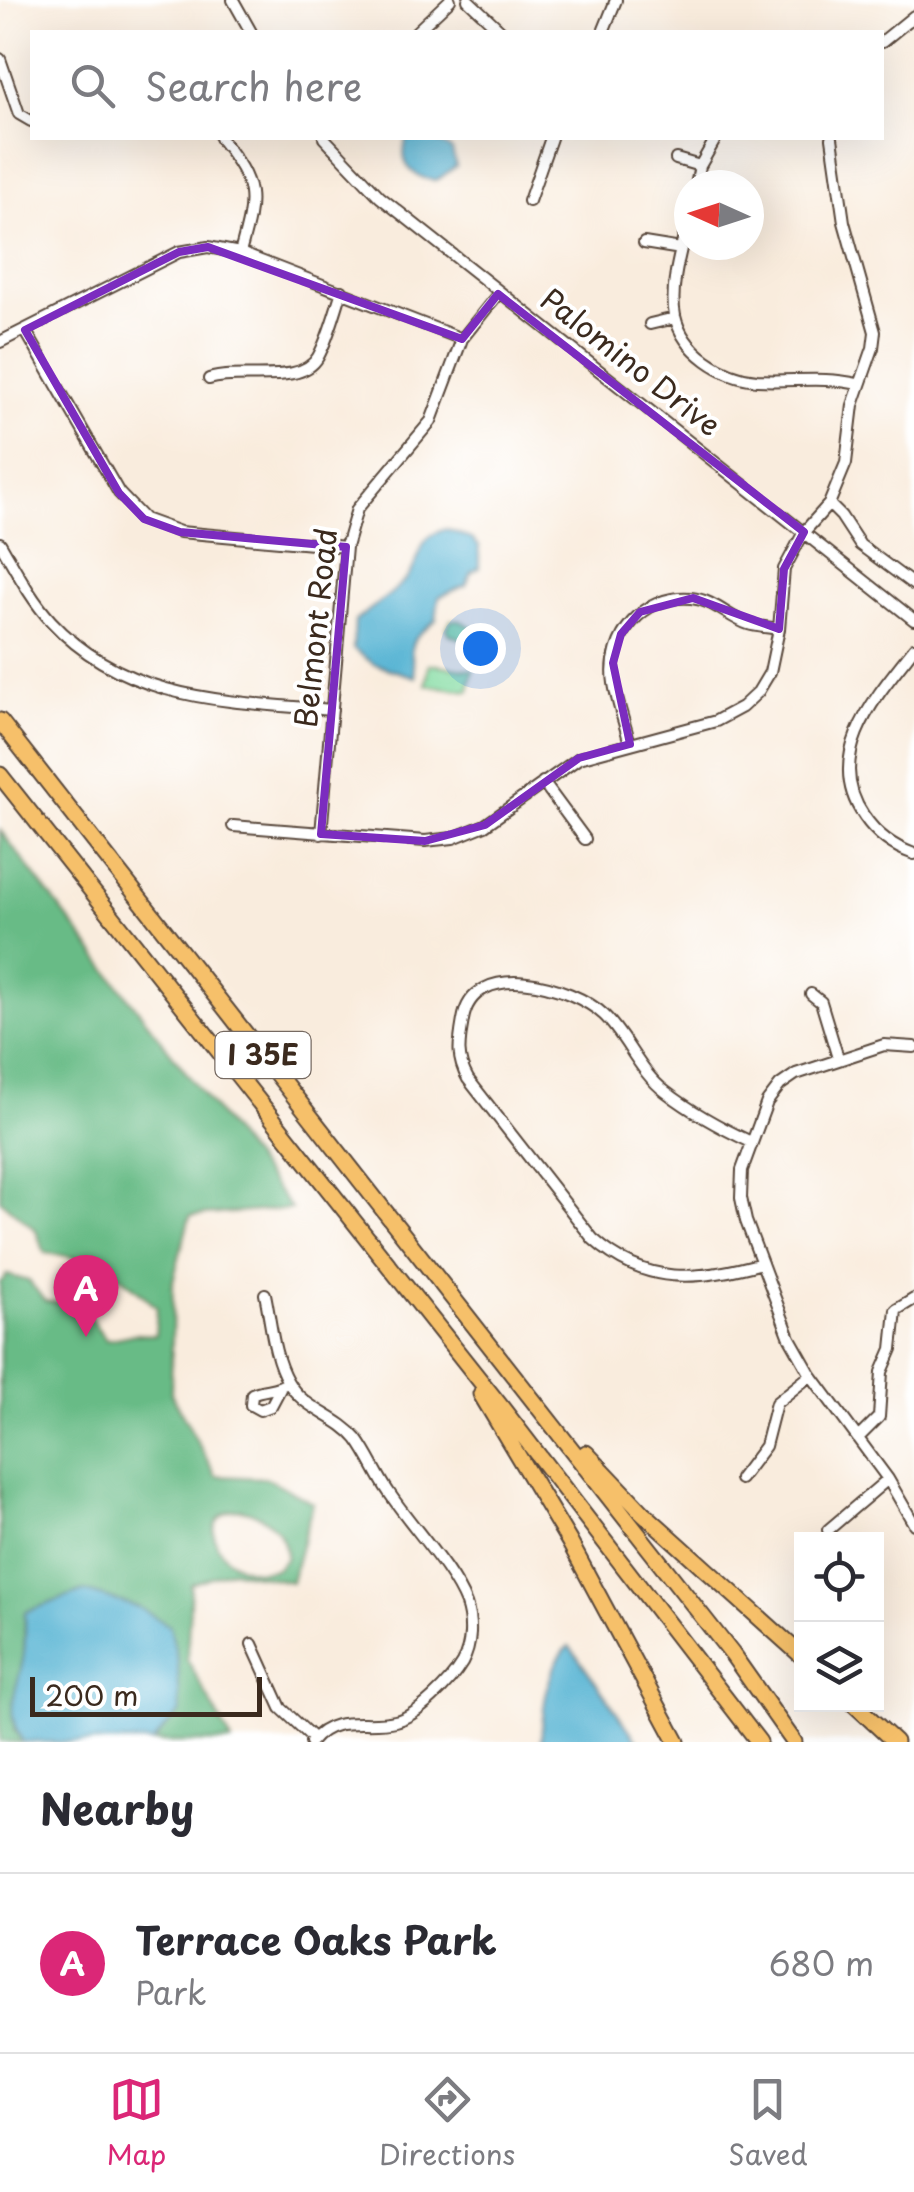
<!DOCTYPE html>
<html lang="en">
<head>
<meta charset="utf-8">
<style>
  body { margin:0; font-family:"Playpen Sans",sans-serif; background:#f7f7f7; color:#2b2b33 }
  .controls { position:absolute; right:30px; bottom:30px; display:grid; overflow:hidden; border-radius:0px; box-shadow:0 10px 40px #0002 }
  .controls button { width:90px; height:90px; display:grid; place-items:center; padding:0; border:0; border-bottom:2px solid #e1e1e2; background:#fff; color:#2b2b33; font:50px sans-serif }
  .compass { position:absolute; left:674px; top:170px; width:90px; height:90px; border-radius:50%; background:#fff; box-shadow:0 10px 40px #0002; rotate:273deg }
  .scale { position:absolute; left:30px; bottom:25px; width:232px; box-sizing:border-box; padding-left:10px; border:5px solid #3b2a1e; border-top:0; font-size:28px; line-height:35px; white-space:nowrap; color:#3b2a1e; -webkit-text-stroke:8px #fff; paint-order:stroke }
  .you { position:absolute; left:480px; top:648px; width:35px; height:35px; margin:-25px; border:8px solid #fff; border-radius:50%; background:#1a73e8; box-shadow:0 0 0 15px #1a73e833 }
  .badge { display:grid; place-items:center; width:65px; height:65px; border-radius:50%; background:#db2777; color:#fff; font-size:32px; font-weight:700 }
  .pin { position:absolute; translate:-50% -82px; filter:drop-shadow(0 2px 5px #0008) }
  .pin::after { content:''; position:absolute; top:52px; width:35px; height:30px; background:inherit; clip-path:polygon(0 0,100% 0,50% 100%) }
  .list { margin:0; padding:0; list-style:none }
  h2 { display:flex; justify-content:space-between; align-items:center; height:130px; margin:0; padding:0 40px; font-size:42px }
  h2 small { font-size:32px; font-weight:400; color:#7c7c81 }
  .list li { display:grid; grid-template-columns:65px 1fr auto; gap:30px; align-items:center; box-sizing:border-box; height:180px; padding:0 40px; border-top:2px solid #e1e1e2 }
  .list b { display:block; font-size:38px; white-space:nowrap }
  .list p { margin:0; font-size:32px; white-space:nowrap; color:#7c7c81 }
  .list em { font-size:32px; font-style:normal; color:#7c7c81 }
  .icon { flex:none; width:55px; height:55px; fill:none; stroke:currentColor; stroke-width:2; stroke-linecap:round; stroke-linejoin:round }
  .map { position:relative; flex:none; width:914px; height:1742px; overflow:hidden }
  .search { position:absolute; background:#fff; box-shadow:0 10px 40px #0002; left:30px; right:30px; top:30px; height:110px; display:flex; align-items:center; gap:25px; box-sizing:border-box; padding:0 35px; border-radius:0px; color:#7c7c81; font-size:38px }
  .sheet { height:310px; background:#fff }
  nav { display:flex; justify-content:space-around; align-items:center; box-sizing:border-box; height:140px; border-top:2px solid #e1e1e2; background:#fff; font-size:28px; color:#7c7c81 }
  nav a { display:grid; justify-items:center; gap:5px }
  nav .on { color:#db2777 }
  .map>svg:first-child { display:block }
</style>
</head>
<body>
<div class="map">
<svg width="914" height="1742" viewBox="0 0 914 1742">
  <rect width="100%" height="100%" fill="#fff"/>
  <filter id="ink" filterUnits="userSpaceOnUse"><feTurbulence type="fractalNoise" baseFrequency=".01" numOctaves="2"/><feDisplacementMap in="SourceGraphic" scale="20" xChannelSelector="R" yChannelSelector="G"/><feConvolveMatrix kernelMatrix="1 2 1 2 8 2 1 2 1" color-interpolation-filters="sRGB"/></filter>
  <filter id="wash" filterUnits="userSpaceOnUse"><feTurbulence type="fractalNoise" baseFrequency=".0048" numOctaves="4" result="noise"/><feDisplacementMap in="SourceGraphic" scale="40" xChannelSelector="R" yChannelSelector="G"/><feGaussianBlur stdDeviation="2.25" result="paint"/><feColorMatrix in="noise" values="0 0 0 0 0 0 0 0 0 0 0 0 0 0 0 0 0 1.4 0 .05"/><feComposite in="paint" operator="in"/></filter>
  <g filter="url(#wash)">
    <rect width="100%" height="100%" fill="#f9ecdd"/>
    <path fill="#81dba0" stroke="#5e825f" stroke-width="2.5" d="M451 620H458L492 637 486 650 448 633 447 628Z
      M429 664 473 670 469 691 426 685Z"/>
    <path fill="#68bb86" stroke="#527252" stroke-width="2.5" fill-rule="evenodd" d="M0 830 291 1209 190 1216 173 1281 171 1393 216 1476 267 1478 313 1503 291 1582 231 1570 191 1584 187 1659 232 1742H153L160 1735 46 1606 25 1612 24 1655 14 1729 23 1742H0V1283L7 1275 29 1281 45 1301 81 1305 106 1340 135 1334 155 1335 157 1308C119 1271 99 1259 45 1253L35 1229 0 1200ZM241 1509C264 1514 287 1532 286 1558L276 1569C219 1583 189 1513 241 1509Z"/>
    <path fill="#55b3d3" stroke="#486e78" stroke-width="2.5" d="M407 138H431L452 150 456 166 436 181C411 177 398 163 407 138Z
      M446 529 472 539 479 546V568L472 572 466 585 439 597 436 620C406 644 410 640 415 677L374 664 353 649 355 621C372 607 393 594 407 578 425 556 413 539 446 529Z
      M84 1591 138 1607 170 1626 178 1662 180 1712 153 1742H23C2 1710 17 1693 23 1659 26 1644 25 1627 25 1612Z
      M569 1646 577 1656 638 1742H541C543 1711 545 1669 569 1646Z"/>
  </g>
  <g filter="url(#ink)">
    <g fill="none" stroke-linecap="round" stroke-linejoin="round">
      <g stroke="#58473b" stroke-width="14">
        <path id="minor" d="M233 0 251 32
          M468 0 502 32
          M416 32 450 0
          M603 32 616 0
          M882 42 914 16
          M0 59 19 114 31 121
          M220 138C257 185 256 196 240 253
          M324 138 380 197 914 620
          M676 159 700 166
          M696 185 700 166 716 138
          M529 201 551 138
          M689 216C682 247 669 285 675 316 683 352 723 377 757 380 792 382 823 376 858 384
          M644 243 681 249
          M650 324 675 318
          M25 330 119 493 144 519 180 532 346 547
          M0 342 179 252 208 247 240 253 462 339
          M209 379C242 369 301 387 318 357 329 337 335 312 342 291
          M829 504 841 516 860 545 914 585
          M0 543C16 570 30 598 51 621 127 703 229 701 332 710
          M914 648C877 695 822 756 864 816 876 834 894 847 914 854
          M630 744C625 724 617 703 614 683 607 637 644 594 691 598 714 600 728 617 748 624 757 627 769 627 779 629
          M543 782 585 839
          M233 826 425 841 453 838 485 825 579 758 716 721 742 707 758 692 770 672 779 629 784 569 804 532 829 504 846 463 853 405 873 348 875 332 844 222 832 138
          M321 834 346 547 357 509 431 421 462 339 498 294
          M811 994 821 1002 838 1058
          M914 1047 884 1045 796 1074 780 1085 767 1102 742 1170 741 1198 746 1221 790 1338 811 1375 888 1479 914 1524
          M751 1142C721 1128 692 1112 666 1092 639 1072 627 1037 604 1015 572 985 473 957 463 1020 459 1043 456 1058 468 1079L593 1239C645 1286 698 1281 762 1263
          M265 1294C271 1322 273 1357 288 1382 304 1410 337 1415 357 1439 369 1455 377 1475 388 1491 410 1525 452 1568 466 1604 472 1622 472 1645 462 1663 450 1683 418 1716 395 1721 364 1728 334 1713 311 1742
          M280 1389 271 1406 260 1410 251 1405 252 1394C264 1388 277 1391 288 1382
          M858 1438 879 1417 882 1372 892 1349 896 1310 914 1299
          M740 1479 765 1446 776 1403 811 1375
          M828 1530 888 1479
          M252 1644 281 1708 313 1738"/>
      </g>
      <g stroke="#58473b" stroke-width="19">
        <path id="highway" d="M0 721 732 1654 794 1742
          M0 775 501 1407 759 1742
          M481 1394 569 1541 677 1742
          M586 1453 642 1512 802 1656
          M854 1704 895 1742"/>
      </g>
      <use href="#minor" stroke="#fff" stroke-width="10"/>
      <use href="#highway" stroke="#f6c06b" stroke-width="15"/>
    </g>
  </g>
  <path fill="none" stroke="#7b2cbf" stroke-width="8" stroke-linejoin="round" d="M208 247 462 339 498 294 804 532 784 569 779 629 693 598 640 612 621 634 613 663 630 744 579 758 485 825 425 841 321 834 346 547 180 532 144 519 119 493 25 330 179 252Z"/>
  <g text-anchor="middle" stroke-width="8" stroke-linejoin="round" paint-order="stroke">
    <rect fill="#fff" stroke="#766a62" stroke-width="2.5" x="215.5" y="1032" width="95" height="46" rx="8"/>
    <g font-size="28" font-weight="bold" fill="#3b2a1e">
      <text x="263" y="1065">I 35E</text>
    </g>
    <g font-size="30" fill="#3b2a1e" stroke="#fff">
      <text transform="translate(630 363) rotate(38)" y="10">Palomino Drive</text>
      <text transform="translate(317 628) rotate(-84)" y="10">Belmont Road</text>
    </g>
  </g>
</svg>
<div class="controls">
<button><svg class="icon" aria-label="locate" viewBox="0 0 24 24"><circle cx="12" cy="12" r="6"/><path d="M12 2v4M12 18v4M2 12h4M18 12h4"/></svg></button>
<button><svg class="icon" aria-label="layers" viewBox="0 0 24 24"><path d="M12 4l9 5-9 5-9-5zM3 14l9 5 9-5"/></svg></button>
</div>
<svg class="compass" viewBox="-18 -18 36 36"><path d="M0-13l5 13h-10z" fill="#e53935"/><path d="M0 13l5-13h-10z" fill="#7c7c81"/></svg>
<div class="scale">200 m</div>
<div class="you"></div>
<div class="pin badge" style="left:86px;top:1337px">A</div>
<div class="search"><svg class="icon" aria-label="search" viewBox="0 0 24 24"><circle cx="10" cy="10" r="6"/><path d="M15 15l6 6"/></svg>Search here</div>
</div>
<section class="sheet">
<h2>Nearby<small></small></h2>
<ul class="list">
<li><span class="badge">A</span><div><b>Terrace Oaks Park</b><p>Park</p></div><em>680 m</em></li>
</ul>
</section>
<nav>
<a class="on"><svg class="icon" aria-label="map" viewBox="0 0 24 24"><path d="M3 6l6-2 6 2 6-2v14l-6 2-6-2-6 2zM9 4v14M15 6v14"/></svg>Map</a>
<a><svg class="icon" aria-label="directions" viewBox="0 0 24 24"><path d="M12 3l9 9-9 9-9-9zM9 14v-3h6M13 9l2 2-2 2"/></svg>Directions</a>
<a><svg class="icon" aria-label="saved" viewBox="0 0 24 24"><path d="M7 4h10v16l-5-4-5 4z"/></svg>Saved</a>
</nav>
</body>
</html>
